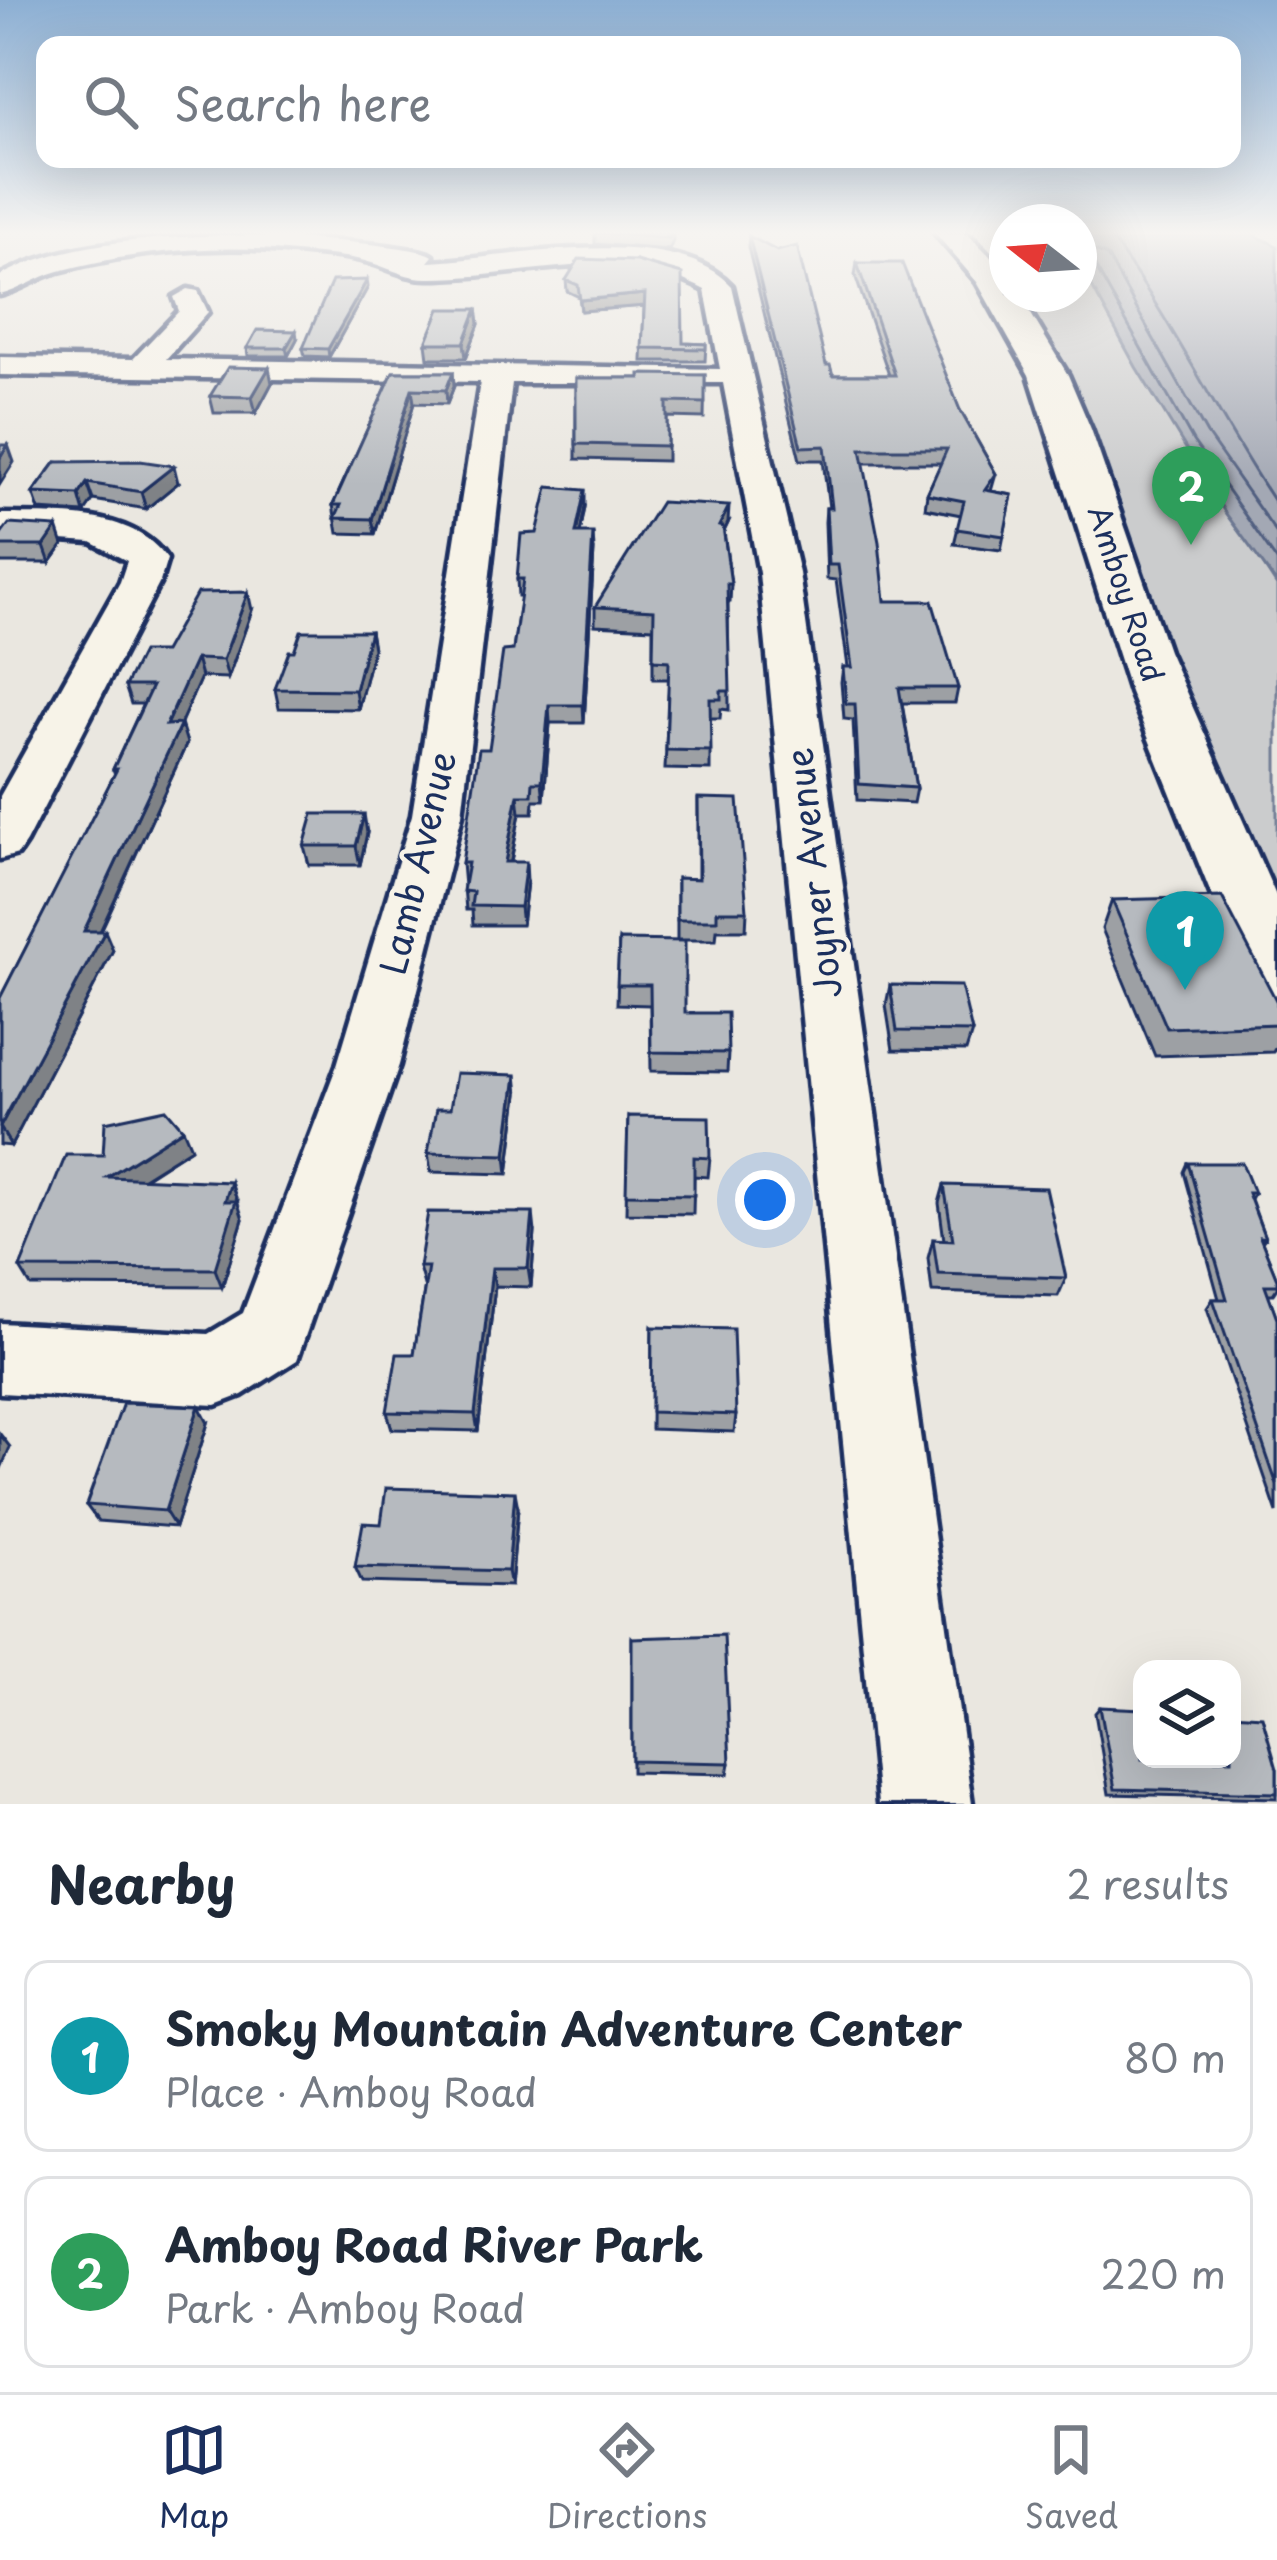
<!DOCTYPE html>
<html lang="en">
<head>
<meta charset="utf-8">
<style>
  body { margin:0; font-family:"Playpen Sans",sans-serif; background:#f6f6f7; color:#1f2937 }
  .controls { position:absolute; right:36px; bottom:36px; display:grid; overflow:hidden; border-radius:24px; box-shadow:0 12px 48px #0002 }
  .controls button { width:108px; height:108px; display:grid; place-items:center; padding:0; border:0; border-bottom:3px solid #e0e1e3; background:#fff; color:#1f2937; font:60px sans-serif }
  .compass { position:absolute; left:989px; top:204px; width:108px; height:108px; border-radius:50%; background:#fff; box-shadow:0 12px 48px #0002; rotate:287deg }
  .you { position:absolute; left:765px; top:1200px; width:42px; height:42px; margin:-30px; border:9px solid #fff; border-radius:50%; background:#1a73e8; box-shadow:0 0 0 18px #1a73e833 }
  .badge { display:grid; place-items:center; width:78px; height:78px; border-radius:50%; background:#1b2f5e; color:#fff; font-size:39px; font-weight:700 }
  .pin { position:absolute; translate:-50% -99px; filter:drop-shadow(0 3px 6px #0008) }
  .pin::after { content:''; position:absolute; top:63px; width:42px; height:36px; background:inherit; clip-path:polygon(0 0,100% 0,50% 100%) }
  .list { margin:0; padding:0; list-style:none }
  h2 { display:flex; justify-content:space-between; align-items:center; height:156px; margin:0; padding:0 48px; font-size:51px }
  h2 small { font-size:39px; font-weight:400; color:#747a83 }
  .list li { display:grid; grid-template-columns:78px 1fr auto; gap:36px; align-items:center; box-sizing:border-box; height:192px; margin:0 24px 24px; padding:0 24px; border:3px solid #e0e1e3; border-radius:24px }
  .list b { display:block; font-size:45px; white-space:nowrap }
  .list p { margin:0; font-size:39px; white-space:nowrap; color:#747a83 }
  .list em { font-size:39px; font-style:normal; color:#747a83 }
  .icon { flex:none; width:66px; height:66px; fill:none; stroke:currentColor; stroke-width:2; stroke-linecap:round; stroke-linejoin:round }
  .map { position:relative; flex:none; width:1277px; height:1804px; overflow:hidden }
  .search { position:absolute; background:#fff; box-shadow:0 12px 48px #0002; left:36px; right:36px; top:36px; height:132px; display:flex; align-items:center; gap:30px; box-sizing:border-box; padding:0 42px; border-radius:24px; color:#747a83; font-size:45px }
  .sheet { height:588px; background:#fff }
  nav { display:flex; justify-content:space-around; align-items:center; box-sizing:border-box; height:168px; border-top:3px solid #e0e1e3; background:#fff; font-size:33px; color:#747a83 }
  nav a { display:grid; justify-items:center; gap:6px }
  nav .on { color:#1b2f5e }
  .map>svg:first-child { display:block }
</style>
</head>
<body>
<div class="map">
<svg width="1277" height="1804" viewBox="0 0 1277 1804">
  <rect width="100%" height="100%" fill="#eae7e0"/>
  <filter id="ink" filterUnits="userSpaceOnUse"><feTurbulence type="fractalNoise" baseFrequency=".00833" numOctaves="2"/><feDisplacementMap in="SourceGraphic" scale="24" xChannelSelector="R" yChannelSelector="G"/><feConvolveMatrix kernelMatrix="1 2 1 2 8 2 1 2 1" color-interpolation-filters="sRGB"/></filter>
  <g filter="url(#ink)">
    <path fill="#cbcccd" stroke="#737e96" stroke-width="3" d="M1079 263 1166 415 1277 586V894C1230 794 1184 694 1147 590 1110 487 1078 388 1021 294H1079Z"/>
    <path fill="#a3a8b4" stroke="#6d7892" stroke-width="3" d="M1079 233H1250L1277 246V584L1226 514 1136 367 1079 263Z"/>
    <g fill="none" stroke-linecap="round" stroke-linejoin="round">
      <path stroke="#515f80" stroke-width="3" d="M1107 233C1172 318 1217 417 1277 506
        M1079 244 1107 256 1207 434 1277 534
        M1079 259 1095 266 1193 441 1277 561"/>
      <g stroke="#1b2f5e" stroke-width="9">
        <path id="minor" d="M220 235C249 234 420 244 433 256L428 262C506 259 673 221 732 286L799 573 972 1804H878L759 573 723 383H512L462 815 399 1065 297 1360 242 1395 216 1405 0 1393V1323L208 1334 243 1313 337 1065 412 815 480 382 0 375V357L133 359 179 311 174 297 188 289 198 291 208 312 166 359 720 369 705 290C614 242 524 279 428 278 408 278 393 270 375 264 350 255 313 254 285 251 213 244 129 252 59 271 38 277 20 290 0 295V276C64 241 149 239 220 235Z
          M0 514C54 515 132 508 167 559L160 582 26 842 18 854 0 859V796L120 582 127 561 91 542 0 536Z"/>
      </g>
      <g stroke="#1b2f5e" stroke-width="9">
        <path id="major" d="M935 233H967C985 252 1007 267 1007 294H1019L1068 375 1091 429 1168 651 1277 898V997L1252 989 1242 971 1130 692 1029 375 977 282Z"/>
      </g>
      <use href="#minor" fill="#f7f3e8" fill-rule="evenodd"/>
      <use href="#major" fill="#f7f3e8" fill-rule="evenodd"/>
    </g>
    <path fill="#9da0a4" stroke="#1b2f5e" stroke-width="3" d="M595 233H673V241L669 250 595 244Z
      M749 236 833 375H889L855 275 857 263 960 410 996 474 991 491 1012 495 1001 550 954 544 961 515 925 508 927 494 941 463H863L885 601 958 688 955 703H902L916 788 913 803 857 800 853 720 844 719 841 682 843 667H848L836 580 827 579 825 522 826 508H829L823 460H800L748 247Z
      M636 261 683 343 706 344 705 361H642L644 306 581 311 579 297 567 291 566 280Z
      M368 287 329 357 305 356 303 348Z
      M477 309 479 324 466 358H428L426 343Z
      M297 339 288 356H248L247 348Z
      M393 372H453L454 386 447 404 414 403 375 534 338 533 333 505Z
      M705 375 704 418 667 417V461L576 459V378H640Z
      M272 383 256 413H214L210 396Z
      M56 462 178 483 146 509 93 500 84 513 39 510 33 493Z
      M585 507 580 533 594 550 584 723H550L544 800H534L533 813H520L511 862 527 881 522 925H473L472 910H466L462 863 513 650 521 596H518L517 579 537 533Z
      M728 523 724 531 731 584 730 602H728L729 710 721 709 720 718H710V770L665 769 669 679H653V628L595 625V607Z
      M0 536 63 545 50 563H0Z
      M252 610 228 678 201 677 180 724 187 743 101 931 113 950 11 1146 0 1145V998L115 774 113 769 143 704H131L125 686Z
      M370 631 373 649 358 709 279 708 275 689 294 651Z
      M698 798 747 911 746 930H717L716 940H677V878L698 879Z
      M367 833 360 865H309L304 846Z
      M1112 900 1277 1002V1045L1273 1052 1155 1056 1102 929Z
      M619 940 685 1013 728 1053 727 1072 651 1071 650 1005 617 1004Z
      M890 985 972 1032 966 1051 893 1050 886 1005Z
      M518 1094 508 1174 431 1172 428 1153 450 1109Z
      M628 1116 710 1158 708 1177 694 1176 693 1214 626 1213Z
      M191 1148 143 1179 238 1200 237 1204 243 1219 222 1287 31 1286 20 1268 103 1155Z
      M1188 1163 1254 1193 1251 1199 1265 1238 1262 1242 1277 1279V1288L1273 1294H1268L1277 1318V1513L1207 1308 1213 1299H1219L1184 1172Z
      M944 1185 1066 1278 1058 1296 932 1292 928 1258 933 1239 944 1240 939 1203Z
      M535 1232 531 1287 495 1286 478 1431 392 1429 387 1412 414 1354 425 1285H424L419 1267Z
      M652 1327 736 1415 734 1432 651 1429Z
      M208 1423 175 1527 98 1521 86 1505Z
      M518 1508 511 1586 362 1582 355 1567 381 1524Z
      M632 1638 730 1763 728 1774 632 1772Z
      M1100 1707 1277 1769V1798L1109 1794 1095 1713Z"/>
    <path fill="#7f8286" stroke="#1b2f5e" stroke-width="3" d="M367 280 368 287 329 357 328 349Z
      M645 294V306L581 311 580 300Z
      M477 309 479 324 466 358 464 343Z
      M296 331 297 339 288 356 286 348Z
      M269 368 272 383 256 413 252 397Z
      M453 372 454 386 447 404 446 390Z
      M412 389 414 403 375 534 372 519Z
      M8 445 14 462 0 484V458Z
      M174 466 178 483 146 509 141 492Z
      M87 483 93 500 84 513 79 495Z
      M585 490V507L577 550 576 533Z
      M729 506 728 523 718 544 719 526Z
      M57 527 63 545 50 563 44 546Z
      M593 533 594 550 584 723 583 705Z
      M248 592 252 610 228 678 223 660Z
      M370 631 373 649 358 709 355 690Z
      M196 659 201 677 172 743 166 725Z
      M549 705 550 723 544 800 542 782Z
      M181 724 187 743 92 949 84 931Z
      M518 795 520 813 507 881 505 862Z
      M364 814 367 833 360 865 356 846Z
      M526 862 527 881 522 925 520 907Z
      M105 931 113 950 11 1146 0 1127Z
      M516 1075 518 1094 508 1174 506 1155Z
      M183 1129 191 1148 116 1195 107 1177Z
      M231 1182 243 1219 222 1287 215 1269 225 1201Z
      M533 1213 535 1232 531 1287 528 1268Z
      M492 1268 495 1286 478 1431 475 1414Z
      M199 1406 208 1423 175 1527 165 1511Z
      M0 1434 10 1447 0 1471Z
      M515 1492 518 1508 511 1586 508 1571Z"/>
    <path fill="#b6babf" stroke="#1b2f5e" stroke-width="3" d="M597 233H672L669 238Z
      M749 236 777 251 797 246 826 365H830L833 375H895L857 263H902L960 410 996 474 985 490 1012 495 1004 536 957 529 964 501 927 494 947 449H861L879 542 885 601H932L958 688H899L916 788 859 784 855 704H846L843 667H852L838 565H829L826 508H832L825 446 801 447Z
      M579 259 636 261 682 274 683 343 706 344V349L642 348 645 294 580 300 578 285 566 280Z
      M367 280 328 349 303 348 332 281Z
      M440 309H477L464 343H426Z
      M257 330 296 331 286 348H247Z
      M228 367 269 368 252 397 210 396Z
      M393 372H453L446 390 412 389 372 519 335 518 341 505H333Z
      M640 374 705 375V403L667 402V446L576 444V378H640Z
      M0 445H8L0 458Z
      M140 461 174 466 141 492 87 483 79 495 33 493 56 462Z
      M548 487 585 490 576 533H593L583 705H549L542 782H533L532 795H518L505 862H526L520 907 471 906 473 892 463 891 468 863H462L479 749H489L503 651 513 650 523 579H517L521 534 537 533Z
      M661 502 729 506 719 526 723 527 731 584H727L730 691H721V699H710L711 751 666 750 669 661 653 660 654 610 595 607Z
      M9 524 57 527 44 546H0V536Z
      M248 592 223 660 196 659 166 725 181 724 84 931H105L0 1127V998L117 769H113L152 686H125L142 652H164L197 593Z
      M301 631H370L355 690 275 689 289 651H294Z
      M698 798 738 799 747 911H717V920H677V878L699 879Z
      M313 814H364L356 846H304Z
      M1222 897 1277 1002V1024L1167 1028 1112 900Z
      M619 940 685 941V1013H727L728 1053 651 1052 650 985H617Z
      M890 985 961 986 972 1032 897 1031Z
      M456 1073 516 1075 506 1155 428 1153 436 1109H450Z
      M166 1109 183 1129 107 1177 231 1182 225 1201H236L215 1269 20 1268 66 1155H103L105 1122Z
      M628 1116 709 1117 710 1158 694 1157V1195L626 1194Z
      M1188 1163H1242L1254 1193H1248L1265 1238 1260 1237 1277 1279V1285H1265L1277 1318V1485L1213 1299H1227Z
      M944 1185 1046 1188 1066 1278 938 1274 933 1239 953 1240Z
      M428 1212 533 1213 528 1268H492L475 1414 387 1412 397 1354H414L428 1267H419Z
      M652 1327 733 1329 736 1415 651 1412Z
      M123 1403 199 1406 165 1511 86 1505Z
      M386 1488 515 1492 508 1571 355 1567 363 1523 381 1524Z
      M724 1635 730 1763 632 1761V1638Z
      M1100 1707 1142 1709V1759H1232V1714L1262 1716 1277 1769V1793L1115 1789Z"/>
  </g>
  <linearGradient id="sky" x2="0" y2="1"><stop stop-color="#8cafd3"/><stop offset="0.48" stop-color="#f6f4f1"/><stop offset="1" stop-color="#f6f4f1" stop-opacity="0"/></linearGradient>
  <rect width="1277" height="485" fill="url(#sky)"/>
  <g text-anchor="middle" stroke-width="9" stroke-linejoin="round" paint-order="stroke">
    <g font-size="30" fill="#1b2f5e" stroke="#f7f3e8">
      <text transform="translate(1125 594) rotate(72)" y="10">Amboy Road</text>
    </g>
    <g font-size="36" fill="#1b2f5e" stroke="#f7f3e8">
      <text transform="translate(418 863) rotate(-77)" y="13">Lamb Avenue</text>
      <text transform="translate(814 873) rotate(-97)" y="13">Joyner Avenue</text>
    </g>
  </g>
</svg>
<div class="controls">
<button><svg class="icon" aria-label="layers" viewBox="0 0 24 24"><path d="M12 4l9 5-9 5-9-5zM3 14l9 5 9-5"/></svg></button>
</div>
<svg class="compass" viewBox="-18 -18 36 36"><path d="M0-13l5 13h-10z" fill="#e53935"/><path d="M0 13l5-13h-10z" fill="#747a83"/></svg>
<div class="you"></div>
<div class="pin badge" style="left:1185px;top:990px;background:#0f9aa8">1</div>
<div class="pin badge" style="left:1191px;top:545px;background:#2e9e5b">2</div>
<div class="search"><svg class="icon" aria-label="search" viewBox="0 0 24 24"><circle cx="10" cy="10" r="6"/><path d="M15 15l6 6"/></svg>Search here</div>
</div>
<section class="sheet">
<h2>Nearby<small>2 results</small></h2>
<ul class="list">
<li><span class="badge" style="background:#0f9aa8">1</span><div><b>Smoky Mountain Adventure Center</b><p>Place · Amboy Road</p></div><em>80 m</em></li>
<li><span class="badge" style="background:#2e9e5b">2</span><div><b>Amboy Road River Park</b><p>Park · Amboy Road</p></div><em>220 m</em></li>
</ul>
</section>
<nav>
<a class="on"><svg class="icon" aria-label="map" viewBox="0 0 24 24"><path d="M3 6l6-2 6 2 6-2v14l-6 2-6-2-6 2zM9 4v14M15 6v14"/></svg>Map</a>
<a><svg class="icon" aria-label="directions" viewBox="0 0 24 24"><path d="M12 3l9 9-9 9-9-9zM9 14v-3h6M13 9l2 2-2 2"/></svg>Directions</a>
<a><svg class="icon" aria-label="saved" viewBox="0 0 24 24"><path d="M7 4h10v16l-5-4-5 4z"/></svg>Saved</a>
</nav>
</body>
</html>
